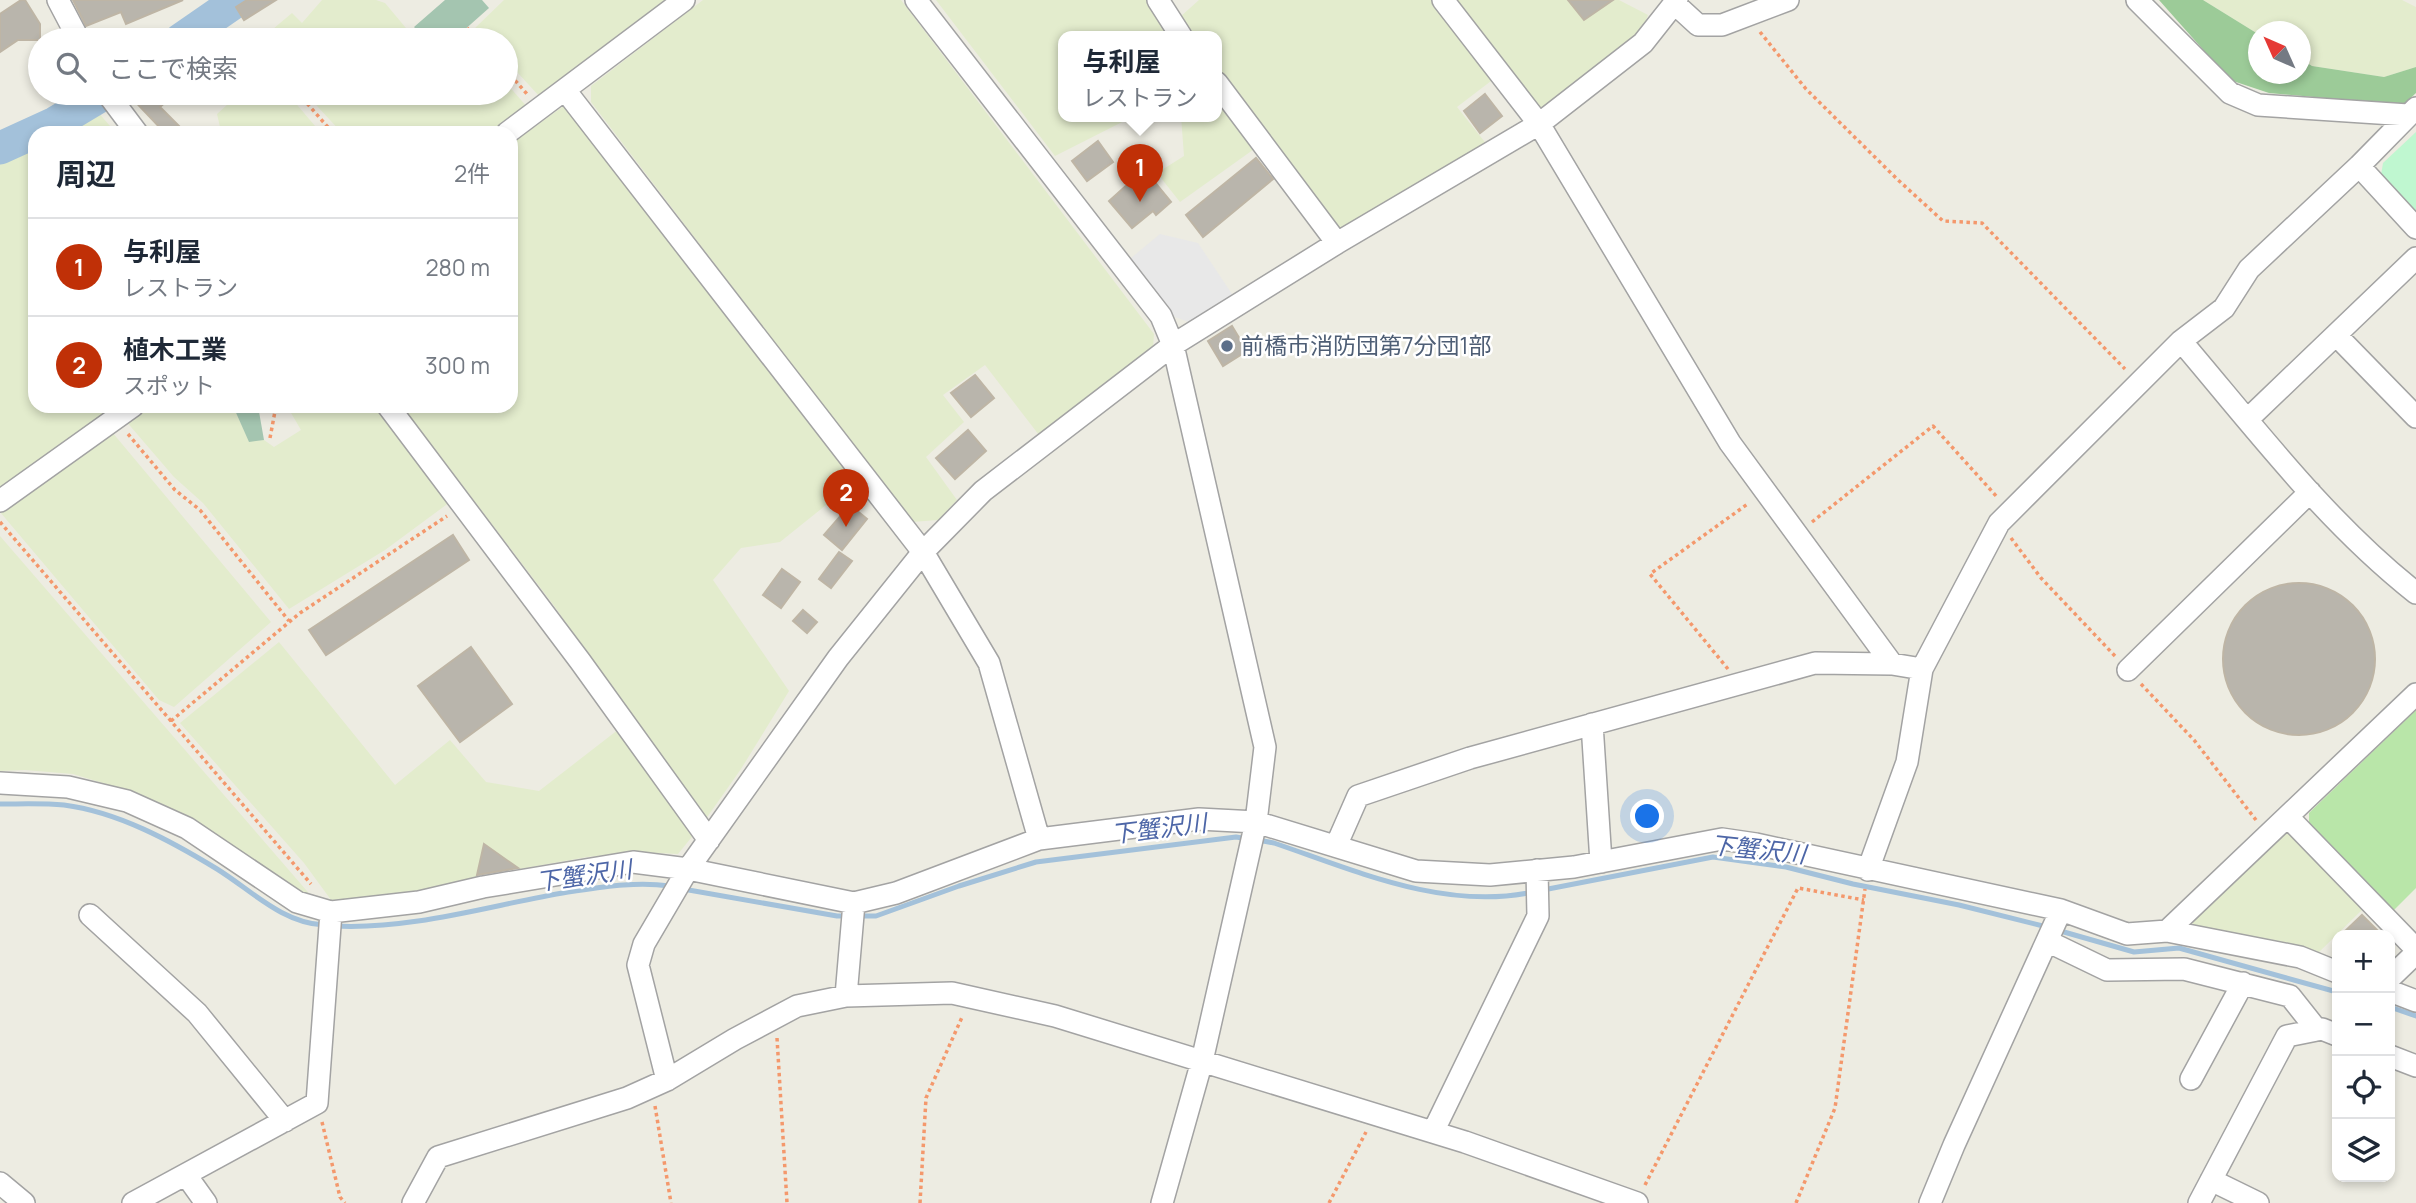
<!DOCTYPE html>
<html lang="ja">
<head>
<meta charset="utf-8">
<style>
  body { margin:0; font-family:Manrope,"Noto Sans JP",sans-serif; background:#f2f2f3; color:#1f2937 }
  .controls { position:absolute; right:21px; bottom:21px; display:grid; overflow:hidden; border-radius:14px; box-shadow:0 4px 10px #0003 }
  .controls button { width:63px; height:63px; display:grid; place-items:center; padding:0; border:0; border-bottom:2px solid #e0e1e3; background:#fff; color:#1f2937; font:35px sans-serif }
  .compass { position:absolute; left:2248px; top:21px; width:63px; height:63px; border-radius:50%; background:#fff; box-shadow:0 4px 10px #0003; rotate:315deg }
  .you { position:absolute; left:1648px; top:817px; width:24px; height:24px; margin:-18px; border:5px solid #fff; border-radius:50%; background:#1a73e8; box-shadow:0 0 0 10px #1a73e833 }
  .badge { display:grid; place-items:center; width:46px; height:46px; border-radius:50%; background:#c03007; color:#fff; font-size:23px; font-weight:700 }
  .pin { position:absolute; translate:-50% -58px; filter:drop-shadow(0 2px 4px #0008) }
  .pin::after { content:''; position:absolute; top:37px; width:24px; height:21px; background:inherit; clip-path:polygon(0 0,100% 0,50% 100%) }
  .popup { position:absolute; left:1058px; top:31px; width:164px; height:91px; box-sizing:border-box; display:grid; place-content:center; border-radius:14px; background:#fff; filter:drop-shadow(0 2px 5px #0005); font-size:23px; white-space:nowrap; color:#747a83 }
  .popup b { font-size:26px; color:#1f2937 }
  .popup::after { content:''; position:absolute; left:50%; top:100%; margin-left:-14px; border:14px solid transparent; border-top-color:#fff }
  .list { margin:0; padding:0; list-style:none }
  h2 { display:flex; justify-content:space-between; align-items:center; height:91px; margin:0; padding:0 28px; font-size:30px }
  h2 small { font-size:23px; font-weight:400; color:#747a83 }
  .list li { display:grid; grid-template-columns:46px 1fr auto; gap:21px; align-items:center; box-sizing:border-box; height:98px; padding:0 28px; border-top:2px solid #e0e1e3 }
  .list b { display:block; font-size:26px; white-space:nowrap }
  .list p { margin:0; font-size:23px; white-space:nowrap; color:#747a83 }
  .list em { font-size:23px; font-style:normal; color:#747a83 }
  .icon { flex:none; width:38px; height:38px; fill:none; stroke:currentColor; stroke-width:2; stroke-linecap:round; stroke-linejoin:round }
  .map { position:relative; flex:none; width:2416px; height:1203px; overflow:hidden }
  .search { position:absolute; background:#fff; box-shadow:0 4px 10px #0003; left:28px; top:28px; width:490px; height:77px; display:flex; align-items:center; gap:18px; box-sizing:border-box; padding:0 24px; border-radius:38px; color:#747a83; font-size:26px }
  .panel { position:absolute; background:#fff; box-shadow:0 4px 10px #0003; left:28px; top:126px; width:490px; height:287px; border-radius:21px }
  .map>svg:first-child { display:block }
</style>
</head>
<body>
<div class="map">
<svg width="2416" height="1203" viewBox="0 0 2416 1203">
  <rect width="100%" height="100%" fill="#edece2"/>
  <path fill="#e3eccd" d="M322 0H376L385 3 416 40H260L292 13 302 23Z
    M504 0H670L540 97 506 60V40H487L475 28Z
    M703 0H901L1154 334 1153 348 1039 435 985 365 943 395 964 422 926 457 957 500 938 520 912 522 591 102V86Z
    M936 0H1152L1174 36H1063V116H1134L1055 156Z
    M1199 0H1433L1495 78 1457 107 1488 146 1340 232 1217 66V36H1194L1180 17Z
    M1454 0H1568L1584 20 1613 0H1619L1648 15 1640 36 1543 112Z
    M2203 0H2402L2416 7V67L2384 77 2312 66 2301 59 2300 32H2258V34Z
    M506 83 529 109 496 133H342L305 93H506Z
    M240 93H287L321 133H214L220 127 217 114Z
    M1217 94 1257 147 1180 202 1157 173 1184 156 1181 116H1217Z
    M565 105 856 481 780 542 741 548 713 580 789 691 741 769 703 823 555 607 402 406H511V144Z
    M97 111 110 126 121 133H56Z
    M35 144V406H116L0 489V162Z
    M145 406H233L249 441 264 440 274 447 301 430 287 406H380L450 502 385 550 289 609 203 503 174 477 125 420Z
    M112 432 271 622 174 707 159 700 0 512Z
    M0 536 313 898 297 892 129 791 73 774 25 770 0 771Z
    M279 642 395 785 450 740 486 782 539 791 619 729 695 833 678 854 638 852 587 857 520 869 484 845 475 881 334 904 304 863 180 723Z
    M2284 834H2293L2364 908 2316 955 2195 927 2191 921Z"/>
  <path fill="#b9e6a9" d="M2416 710V888L2394 910 2309 824V813Z"/>
  <path fill="#9ccb98" d="M2159 0H2203L2258 34V74H2300L2301 59 2312 66 2384 77 2416 67V93L2403 105 2269 93 2230 80Z"/>
  <path fill="#a4c5b0" d="M445 0H482L489 8 453 40H426L414 27Z
    M233 406H258L264 440 249 442Z"/>
  <path fill="#bff7d0" d="M2416 132V214L2381 175 2383 163Z"/>
  <path fill="#e8e8e8" d="M1160 234 1198 243 1234 297 1194 324 1175 317 1131 258Z"/>
  <g fill="none" stroke-linecap="round" stroke-linejoin="round">
    <path stroke="#a3c1da" stroke-width="5" d="M0 804C21 804 43 803 64 805 118 812 171 841 217 869 251 890 282 923 324 925
      M1258 840 1274 843C1356 871 1445 911 1533 892
      M683 889 837 916H850
      M1543 890 1713 857 1786 867 1853 884 1959 905 2047 927
      M859 916H876L959 886 1036 862 1236 837 1248 839
      M334 926C413 930 491 905 568 892 602 887 636 881 670 886
      M2057 930 2134 952 2179 948 2337 992
      M2390 1007 2416 1016"/>
    <path stroke="#a3c1da" stroke-width="33" d="M180 40 238 0
      M0 148 55 123 105 93"/>
  </g>
  <path fill="#b9b5ac" stroke="#beb5a5" stroke-width="2" d="M21 0H25L40 24V40H18L0 52V14Z
    M73 0H183L126 24 121 12 86 26Z
    M247 0H276L244 20 236 7Z
    M1568 0H1613L1584 20Z
    M127 93H176L160 107 186 133H165Z
    M1485 94 1502 116 1480 133 1464 111Z
    M1098 141 1113 162 1087 181 1072 161Z
    M1256 158 1273 179 1203 237 1186 215Z
    M1148 174 1171 202 1156 215 1153 211 1132 228 1109 201 1128 184 1131 188Z
    M1232 326 1247 351 1223 366 1208 341Z
    M975 375 994 398 971 417 951 393Z
    M968 430 986 451 955 479 936 458Z
    M850 505 867 519 842 550 824 535Z
    M453 535 469 560 326 655 309 630Z
    M839 552 852 561 831 588 819 579Z
    M782 569 800 582 781 608 763 595Z
    M2223 659a76 76 0 1 1 152 0a76 76 0 1 1-152 0Z
    M803 610 817 622 807 633 793 621Z
    M471 647 512 704 460 742 418 686Z
    M484 844 518 868 477 875Z
    M2362 915 2382 935H2341Z"/>
  <g fill="none" stroke-linecap="round" stroke-linejoin="round">
    <g stroke="#a3a3a3" stroke-width="24">
      <path id="minor" d="M58 0 79 40
        M916 0 1161 316 1173 345 1265 747 1256 822 1202 1061 1162 1203
        M1158 0 1181 36
        M1443 0 1539 124 1730 443 1892 664
        M2137 0 2230 93 2258 105 2408 115
        M1675 4 1698 25H1722L1788 0
        M1217 83 1337 243
        M565 90 923 552 989 663 1039 839
        M107 93 137 133
        M507 133 684 0
        M2359 166 2416 228
        M2336 335 2416 417
        M2181 341C2255 428 2326 522 2416 593
        M388 406 580 661 709 840
        M2248 419 2416 258
        M0 501 133 406
        M1922 669 1999 523 2181 341 2224 308 2249 269 2359 166 2416 108
        M2128 670 2310 492
        M1592 724 1601 862
        M0 783 68 787 127 801 187 828 297 902 331 912 419 902 483 887 633 862 688 869 854 903 896 893 1039 839 1199 819 1256 822 1416 871 1490 875 1574 867 1722 839 1756 844 2061 910 2127 934 2167 931 2300 957 2337 972
        M2288 817 2416 949
        M1336 846 1358 796 1470 758 1815 663 1892 664 1922 669 1907 762 1868 870
        M90 915 197 1013 285 1121
        M2167 931 2416 694
        M2047 941 2107 970 2184 969 2290 996 2317 1030
        M2390 978 2416 953
        M2390 991 2416 1001
        M846 996 854 903
        M2390 1056 2416 1066
        M2191 1079 2243 983
        M667 1080 638 965 644 944 688 869 838 658 923 552 983 491 1173 345 1337 243 1539 124 1643 43 1677 0
        M1433 1132 1538 916 1537 870
        M186 1175 206 1203
        M2211 1180 2258 1203
        M0 1183 24 1203
        M133 1203 317 1103 331 912
        M413 1203 438 1157 627 1098 667 1080 735 1039 797 1006 846 996 952 993 1055 1016 1465 1142 1637 1203
        M1930 1203 1954 1145 2061 910
        M2199 1203 2287 1036 2322 1029 2337 1035"/>
    </g>
    <path stroke="#f4986c" stroke-width="3.5" stroke-dasharray="3.5 3.5" stroke-linecap="butt" d="M467 28 478 40
      M243 30 252 40
      M1760 32 1806 89 1897 179 1943 221 1982 223 2125 369
      M506 70 527 94
      M298 93 333 133
      M128 434 175 490 200 510 289 621
      M270 438 276 406
      M0 522 311 884
      M1812 522 1933 426 1998 498
      M2011 538 2041 578 2115 656
      M1728 669 1650 574 1749 503
      M2141 684 2194 740 2256 820
      M171 721 300 613 447 516
      M777 1038 787 1203
      M655 1106 671 1203
      M322 1122 340 1197 345 1203
      M1645 1185 1798 888 1864 900
      M920 1203 926 1098 963 1015
      M1329 1203 1366 1132
      M1796 1203 1835 1108 1865 889"/>
    <use href="#minor" stroke="#fff" stroke-width="21"/>
  </g>
  <circle fill="#5c6f8a" stroke="#fff" stroke-width="2.5" cx="1227" cy="346" r="7"/>
  <g text-anchor="middle" stroke-width="5" stroke-linejoin="round" paint-order="stroke">
    <g font-size="23" fill="#4e5e75" stroke="#fff" text-anchor="start">
      <text x="1241" y="354">前橋市消防団第7分団1部</text>
    </g>
    <g font-size="24" font-style="italic" fill="#4d66a7" stroke="#fff">
      <text transform="translate(1159 829) rotate(-7)" y="8">下蟹沢川</text>
      <text transform="translate(1758 850) rotate(6)" y="8">下蟹沢川</text>
      <text transform="translate(584 876) rotate(-8)" y="8">下蟹沢川</text>
    </g>
  </g>
</svg>
<div class="controls">
<button>+</button>
<button>−</button>
<button><svg class="icon" aria-label="locate" viewBox="0 0 24 24"><circle cx="12" cy="12" r="6"/><path d="M12 2v4M12 18v4M2 12h4M18 12h4"/></svg></button>
<button><svg class="icon" aria-label="layers" viewBox="0 0 24 24"><path d="M12 4l9 5-9 5-9-5zM3 14l9 5 9-5"/></svg></button>
</div>
<svg class="compass" viewBox="-18 -18 36 36"><path d="M0-13l5 13h-10z" fill="#e53935"/><path d="M0 13l5-13h-10z" fill="#747a83"/></svg>
<div class="you"></div>
<div class="pin badge" style="left:1140px;top:202px">1</div>
<div class="popup"><b>与利屋</b>レストラン</div>
<div class="pin badge" style="left:846px;top:527px">2</div>
<div class="search"><svg class="icon" aria-label="search" viewBox="0 0 24 24"><circle cx="10" cy="10" r="6"/><path d="M15 15l6 6"/></svg>ここで検索</div>
<section class="panel">
<h2>周辺<small>2件</small></h2>
<ul class="list">
<li><span class="badge">1</span><div><b>与利屋</b><p>レストラン</p></div><em>280 m</em></li>
<li><span class="badge">2</span><div><b>植木工業</b><p>スポット</p></div><em>300 m</em></li>
</ul>
</section>
</div>
</body>
</html>
